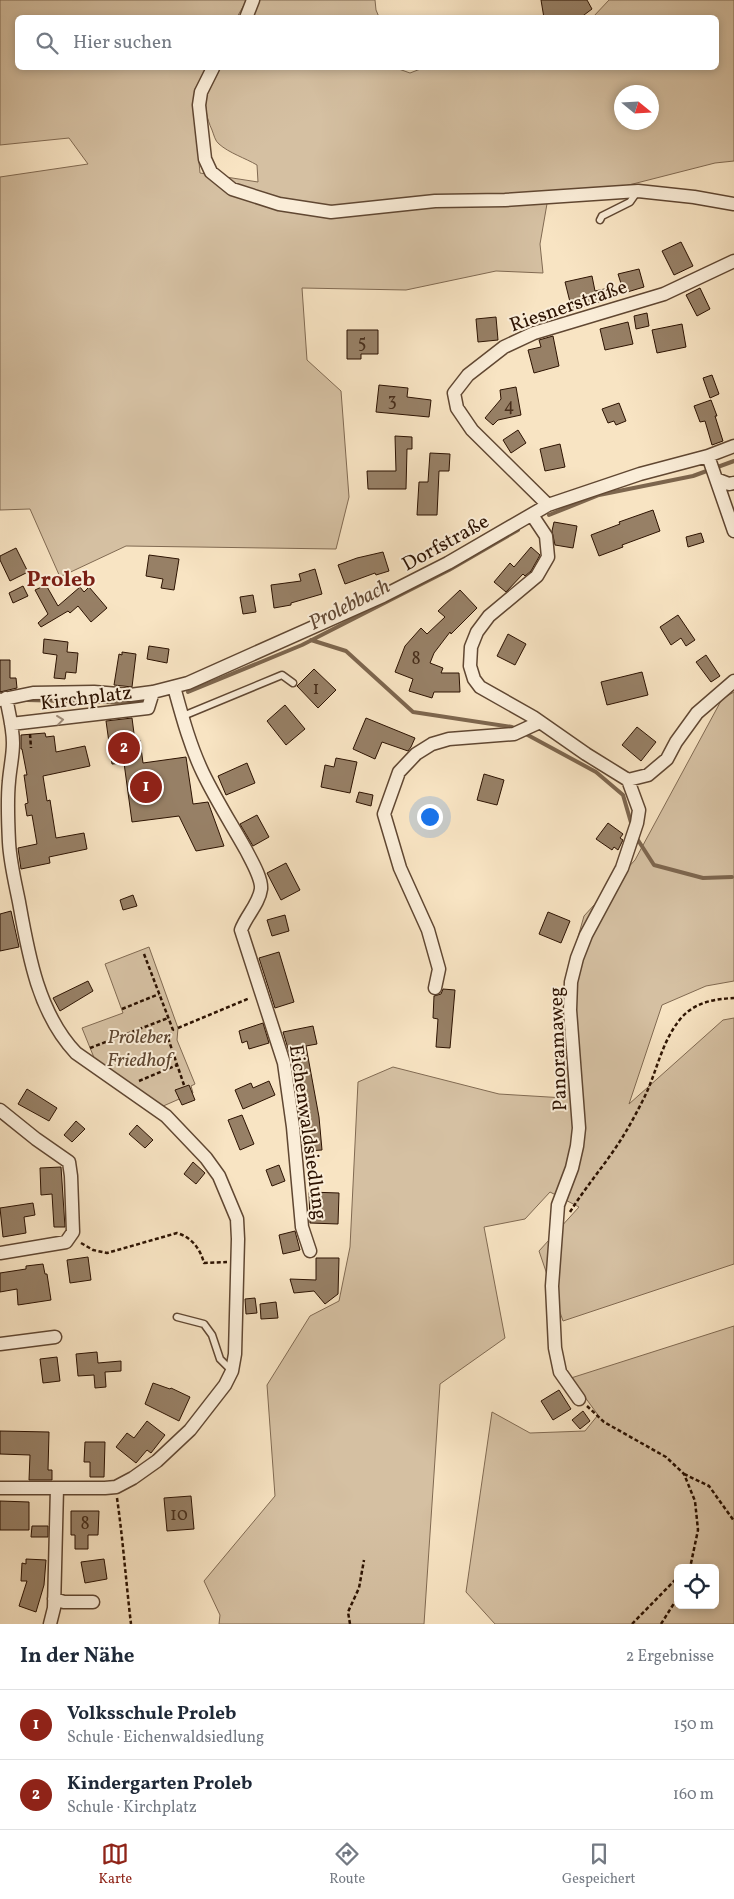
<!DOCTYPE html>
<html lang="de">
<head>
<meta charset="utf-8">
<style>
  body { margin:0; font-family:Vollkorn,serif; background:#f2f2f3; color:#1f2937 }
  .controls { position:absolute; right:15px; bottom:15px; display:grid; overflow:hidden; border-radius:8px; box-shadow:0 2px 8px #0003 }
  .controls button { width:45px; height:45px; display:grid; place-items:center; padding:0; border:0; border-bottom:1px solid #e0e1e3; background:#fff; color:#1f2937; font:25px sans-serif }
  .compass { position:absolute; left:614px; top:85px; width:45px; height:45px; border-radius:50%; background:#fff; box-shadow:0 2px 8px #0003; rotate:108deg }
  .you { position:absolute; left:429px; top:816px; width:18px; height:18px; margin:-12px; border:4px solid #fff; border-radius:50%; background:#1a73e8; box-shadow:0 0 0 8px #1a73e833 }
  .badge { display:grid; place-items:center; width:32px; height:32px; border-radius:50%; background:#8f2418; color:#fff; font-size:16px; font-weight:700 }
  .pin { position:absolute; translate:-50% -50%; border:2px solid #fff; box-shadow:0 1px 5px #0006 }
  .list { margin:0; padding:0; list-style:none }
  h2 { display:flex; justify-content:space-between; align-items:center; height:65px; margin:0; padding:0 20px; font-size:21px }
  h2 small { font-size:16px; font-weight:400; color:#747a83 }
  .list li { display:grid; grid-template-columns:32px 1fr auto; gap:15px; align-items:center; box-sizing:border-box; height:70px; padding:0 20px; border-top:1px solid #e0e1e3 }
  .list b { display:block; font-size:19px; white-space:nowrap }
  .list p { margin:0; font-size:16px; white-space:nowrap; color:#747a83 }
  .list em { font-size:16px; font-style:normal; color:#747a83 }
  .icon { flex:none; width:28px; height:28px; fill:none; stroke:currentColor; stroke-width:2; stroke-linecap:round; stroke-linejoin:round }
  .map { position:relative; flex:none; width:734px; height:1624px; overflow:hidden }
  .search { position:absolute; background:#fff; box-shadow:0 2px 8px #0003; left:15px; right:15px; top:15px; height:55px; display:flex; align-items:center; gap:12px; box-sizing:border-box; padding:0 18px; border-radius:8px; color:#747a83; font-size:19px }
  .sheet { height:205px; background:#fff }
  nav { display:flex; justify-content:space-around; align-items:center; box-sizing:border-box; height:70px; border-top:1px solid #e0e1e3; background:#fff; font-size:14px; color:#747a83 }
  nav a { display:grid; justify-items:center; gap:2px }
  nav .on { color:#8f2418 }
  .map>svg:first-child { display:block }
</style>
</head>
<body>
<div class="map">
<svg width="734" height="1624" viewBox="0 0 734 1624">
  <rect width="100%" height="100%" fill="#f8e4c3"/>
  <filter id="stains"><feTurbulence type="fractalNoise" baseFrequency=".004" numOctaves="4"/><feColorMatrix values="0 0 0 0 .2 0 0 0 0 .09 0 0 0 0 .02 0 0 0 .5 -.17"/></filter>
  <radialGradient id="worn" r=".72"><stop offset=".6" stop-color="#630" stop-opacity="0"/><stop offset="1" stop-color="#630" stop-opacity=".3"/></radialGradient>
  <path fill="#d5c0a2" stroke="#816a52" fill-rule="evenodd" d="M0 0H247L237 17 18 18V68H208L195 89 194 107 200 173 258 182 257 165C245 158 229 153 219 144 215 141 214 135 212 130 201 106 205 89 219 68H396L410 73 423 68H716V18L593 17 609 0H734V161L715 163 621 187 548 198 540 244 543 273 496 271 406 290 302 288 307 360 341 391 349 497 336 549 126 546 60 577 30 509 0 510V177L88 164 69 138 0 145ZM622 92H652V122H622Z
    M260 0H375L376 10 379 17 252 18Z
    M734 692V981L706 986 662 1005 629 1104 723 1020 734 1018V1264L563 1321 539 1251 579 1207 550 1192 525 1219 484 1227 505 1338 440 1384 424 1624H219L220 1615 204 1581 275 1496 267 1385 310 1316 339 1301 350 1247 358 1082 393 1067 499 1094 565 1098 556 1014 584 916 635 860 722 699Z
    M149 947 178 1028 177 1040 195 1084 191 1086 193 1093 161 1107 97 1065 82 1028 123 1013 105 964Z
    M734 1326V1624H495L466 1592 492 1412 530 1433 585 1431 598 1415 571 1378ZM678 1568H715V1605H678Z"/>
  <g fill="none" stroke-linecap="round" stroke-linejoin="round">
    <path stroke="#7d664e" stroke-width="4" d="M549 515 599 495 693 476 734 461
      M311 640 346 651 413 712 512 727 517 729
      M188 692 302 645 449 570 518 530
      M27 700 139 703
      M524 733 596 772 623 795 632 826
      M636 837 654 865 703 878 732 877"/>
  </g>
  <path fill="#978066" stroke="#2d1302" d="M541 0H587L592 9 580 18H544Z
    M681 242 693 266 674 275 662 251Z
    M639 269 644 287 624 293 618 274Z
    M592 276 595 291 609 288 612 298 572 310 565 282Z
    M700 288 710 309 697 316 686 295Z
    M647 313 649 326 636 329 634 316Z
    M496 317 498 340 478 342 476 319Z
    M628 322 633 344 605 350 600 329Z
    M682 324 686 347 657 353 652 330Z
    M347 330H378V354H361V359H347Z
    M553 336 559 366 534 373 528 350 541 347 539 340Z
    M712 375 719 394 710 398 703 378Z
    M379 385 408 388 407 397 431 400 429 417 376 412Z
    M516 387 521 415 498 420 493 425 485 418 501 399 500 390Z
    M711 400 717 416H715L723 441 712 445 705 421 700 422 694 406Z
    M619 403 626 421 616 425 614 421 608 423 602 409Z
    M518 430 526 443 511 453 503 440Z
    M395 436 412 437V449H407L406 489H368L367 471H396Z
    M560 444 565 467 545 471 540 449Z
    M430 453 450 454 449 471H439L437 515H417L419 482H428Z
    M653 510 660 531 622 545 623 547 599 556 591 535 620 524 619 522Z
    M554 522 577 526 573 548 555 545 552 531Z
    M701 533 704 542 688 547 686 537Z
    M531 547 540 555 531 571 525 576 523 574 506 592 494 582 510 563 514 567Z
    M16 548 28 572 10 581 0 560V556Z
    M383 552 389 571 376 575 375 573 345 584 338 565 357 558Z
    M149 555 179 559 174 590 161 588 163 579 146 576Z
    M315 569 322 594 291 603V605L274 608 271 585 301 581 299 574Z
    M46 585 58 606 80 587 84 592 89 587 107 608 91 622 78 606 70 613 68 611 41 627 38 623 48 614 35 590Z
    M23 586 28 596 13 603 9 593Z
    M460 590 477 608 451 634 450 632 434 653 430 663 443 668 441 673H459L460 692H434L432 698 409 691 413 679 395 672 405 646 421 628 427 634 445 617 438 611Z
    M253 595 256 612 243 614 240 597Z
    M678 615 695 640 686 646 681 638 671 645 660 627Z
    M508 634 526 644 515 665 497 656Z
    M44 639 68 642 67 652 78 653 76 673 66 672 65 679 54 678 57 655 43 653Z
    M149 646 169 649 167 663 147 659Z
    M122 652 136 654 132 687 114 685 119 654 122 655Z
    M706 655 720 676 711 682 696 662Z
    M0 660H10V678H16L17 688 0 692Z
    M314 669 336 690 318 708 297 686Z
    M642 672 648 695 607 705 601 682Z
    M285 705 305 729 286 745 267 721Z
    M132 718 135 741 140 740 143 763 186 757 193 804 208 802 224 846 196 851 179 816 132 822 124 763 112 764 106 721Z
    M366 718 415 738 411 747 408 751 382 742 375 759 353 749Z
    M637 727 656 742 641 761 622 745Z
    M45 733 46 737 54 736 56 752 85 746 90 766 43 776 47 801 50 800 56 838 84 833 87 849 49 857 50 863 21 869 18 848 37 844 32 815 27 816 25 804 28 803 24 775H27L22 749H21V735Z
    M336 758 357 762 350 793 321 787 325 765 334 767Z
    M247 763 255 783 226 795 218 776Z
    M484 774 504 780 497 805 477 800Z
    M359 792 373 795 371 806 356 802Z
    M257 815 269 837 253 846 240 824Z
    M608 823 623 834 620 838 623 840 618 850 614 847 612 850 596 839Z
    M286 863 300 890 281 900 267 873Z
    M133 895 137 906 123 910 120 900Z
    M11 911 19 947 0 951V914Z
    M548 912 570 921 561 943 539 934Z
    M285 915 289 931 272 936 267 920Z
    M279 952 294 1002 275 1008 259 958Z
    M88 981 93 991 60 1011 53 998Z
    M443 989 455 990 450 1048 436 1047 438 1019 433 1018 434 996 441 994Z
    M263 1023 269 1043 249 1049 247 1041 242 1043 239 1031Z
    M313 1026 317 1044 306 1046 319 1117 322 1150 307 1151 300 1121 292 1062 283 1032Z
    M269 1081 275 1095 243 1109 235 1090 251 1083 253 1088Z
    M189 1085 195 1100 182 1105 175 1090Z
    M27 1089 57 1108 49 1121 18 1104Z
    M242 1115 254 1144 240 1150 228 1120Z
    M76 1121 85 1129 72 1142 64 1135Z
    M137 1125 153 1140 145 1148 129 1134Z
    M193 1162 205 1173 196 1184 184 1174Z
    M279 1165 285 1181 272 1186 266 1170Z
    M61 1167 65 1227H54L52 1194 41 1195 40 1168Z
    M309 1192 339 1193 338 1224 310 1223Z
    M33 1203 35 1215 24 1217 26 1233 3 1237 0 1208Z
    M295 1231 300 1250 283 1254 279 1235Z
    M88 1257 91 1280 70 1283 67 1260Z
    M316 1258H339L338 1294 325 1304 314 1291 294 1293 290 1279 316 1280Z
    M43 1264 45 1274H47L51 1300 18 1305 17 1289 0 1292V1273L26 1269V1266Z
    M255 1298 257 1313 246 1314 245 1299Z
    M276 1302 278 1318 261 1319 260 1304Z
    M97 1352 98 1363 121 1361V1371L105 1372 106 1387 95 1388 94 1375 78 1376 76 1354Z
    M57 1357 60 1381 43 1383 40 1359Z
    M153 1383 170 1389 171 1388 190 1397 179 1421 145 1404Z
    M559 1390 571 1409 553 1420 541 1401Z
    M583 1411 590 1421 580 1429 572 1420Z
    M147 1421 165 1435 151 1453 147 1450 136 1463 116 1447 127 1433 134 1438Z
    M0 1431 49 1432 48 1470H52V1480H29L30 1455 0 1454Z
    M85 1442H105L104 1477H90V1462H84Z
    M191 1496 194 1529 167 1531 164 1498Z
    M0 1501 29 1502V1530H0Z
    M71 1511H99L98 1535H88V1549H75V1535H71Z
    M32 1526H48V1537H31Z
    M26 1559 46 1560 44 1585 36 1612 19 1606 27 1581H21L22 1563 26 1564Z
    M104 1559 107 1579 85 1583 81 1562Z"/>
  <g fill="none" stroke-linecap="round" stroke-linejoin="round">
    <g stroke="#604732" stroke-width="9">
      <path id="lane" d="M600 220 602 216 630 202 637 192
        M183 716 282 675 293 683
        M177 1317 204 1324 212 1335 220 1359 232 1371"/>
    </g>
    <g stroke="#604732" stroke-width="15">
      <path id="street" d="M246 18 253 0
        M213 68 201 92 199 105 205 159 211 172 232 189 279 204 331 212 435 201 505 200 638 191 694 197 734 204
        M708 456 734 531
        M716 479 729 484 734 483
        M548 505 472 430 457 408 454 393 468 375 504 347 534 333 664 294 734 261
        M532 515 546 536 548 557 537 576 489 616 477 632 471 647 470 666 474 679 480 687 533 717 586 754 628 780 639 810 637 823 622 868 586 935 577 958 571 982 570 1010 579 1128 577 1146 572 1168 558 1205 552 1286 555 1348 560 1372 579 1399
        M174 687C182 716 190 746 203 773 216 800 232 825 246 850 251 860 262 878 261 889 259 904 246 916 241 930L284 1063 293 1127 302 1227 310 1251
        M0 700 33 693 94 692 130 695 153 692 188 683 383 596 448 563 548 505 640 474 708 456 734 446
        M11 724 148 708 153 692
        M628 780 648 775 667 759 676 742 697 713 734 681
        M435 988 439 969 428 930 400 868 384 814 399 772 416 754 432 744 449 739 514 734 540 722
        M0 1110 36 1139 69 1162 71 1176 73 1232 66 1242 0 1253
        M0 1344 55 1337
        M0 1488H105L116 1487 133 1478 157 1461 190 1430 225 1385 232 1371 235 1354 238 1239 237 1219 219 1176 206 1158 166 1116 76 1053C38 1013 28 953 19 902 15 882 10 862 9 842 8 822 7 800 9 781 10 768 13 756 13 743 13 728 9 713 6 698
        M54 1599 64 1602H93
        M50 1624 54 1608 57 1488"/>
    </g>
    <path stroke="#2d1302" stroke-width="2.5" stroke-dasharray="4 2.5" stroke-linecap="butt" d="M30 734 31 748
      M144 954 173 1030 168 1038 184 1085
      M122 1009 159 994
      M178 1028 250 998
      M90 1048 168 1018
      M139 1081 177 1065
      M570 1212C583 1191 598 1173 612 1153 624 1136 634 1118 643 1100 657 1073 661 1041 682 1017 696 1002 714 999 734 998
      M81 1243 93 1250 107 1253 177 1233C191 1237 200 1248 204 1263L227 1262
      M587 1406 604 1422 666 1457 684 1474 695 1501 698 1530 690 1568
      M684 1474 709 1486 734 1521
      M117 1498C123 1540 126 1582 131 1624
      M350 1624 348 1612 359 1588 364 1560
      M632 1624 678 1577
      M661 1624 678 1597"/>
    <use href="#lane" stroke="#faedd8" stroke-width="6"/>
    <use href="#street" stroke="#faedd8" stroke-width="12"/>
  </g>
  <defs><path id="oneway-chevron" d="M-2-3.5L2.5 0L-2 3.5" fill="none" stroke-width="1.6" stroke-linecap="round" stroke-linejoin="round" transform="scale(1.25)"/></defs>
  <use stroke="#9e8b78" href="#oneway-chevron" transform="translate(60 720) rotate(-7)"/>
  <g text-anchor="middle" stroke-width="4" stroke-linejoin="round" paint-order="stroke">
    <g font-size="18" fill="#482e1b">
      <text x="362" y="348">5</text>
      <text x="392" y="406">3</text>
      <text x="509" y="411">4</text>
      <text x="416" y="664">8</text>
      <text x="316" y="694">1</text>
      <text x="179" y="1520">10</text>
      <text x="85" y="1529">8</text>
    </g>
    <g font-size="20" fill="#2d1302" stroke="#faedd8">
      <text transform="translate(568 305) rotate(-19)" y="7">Riesnerstraße</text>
      <text transform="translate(445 542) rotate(-29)" y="7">Dorfstraße</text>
      <text transform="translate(86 697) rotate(-7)" y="7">Kirchplatz</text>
      <text transform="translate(557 1049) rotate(-92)" y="7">Panoramaweg</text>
      <text transform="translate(309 1132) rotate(82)" y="7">Eichenwaldsiedlung</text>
    </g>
    <g font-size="20" font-style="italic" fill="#5f4732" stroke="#faedd8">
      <text x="139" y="1043">Proleber<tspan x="139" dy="23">Friedhof</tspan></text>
    </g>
    <g font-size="21" font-style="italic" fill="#634a35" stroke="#faedd8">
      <text transform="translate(349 604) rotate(-27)" y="7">Prolebbach</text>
    </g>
    <g font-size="22" font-weight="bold" fill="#7a1f14" stroke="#faedd8">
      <text x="61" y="586">Proleb</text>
    </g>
  </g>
  <rect width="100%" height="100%" filter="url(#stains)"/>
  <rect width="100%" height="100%" fill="url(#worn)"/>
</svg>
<div class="controls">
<button><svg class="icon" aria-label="locate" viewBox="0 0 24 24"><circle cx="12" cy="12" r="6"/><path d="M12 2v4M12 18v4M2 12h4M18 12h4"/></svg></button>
</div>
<svg class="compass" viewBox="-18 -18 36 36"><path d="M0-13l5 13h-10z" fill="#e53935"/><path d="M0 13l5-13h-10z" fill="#747a83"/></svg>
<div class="you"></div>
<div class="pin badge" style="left:146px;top:787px">1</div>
<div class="pin badge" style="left:124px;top:748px">2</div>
<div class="search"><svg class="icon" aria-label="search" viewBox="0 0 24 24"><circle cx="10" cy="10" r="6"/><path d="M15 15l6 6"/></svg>Hier suchen</div>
</div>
<section class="sheet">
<h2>In der Nähe<small>2 Ergebnisse</small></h2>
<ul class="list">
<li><span class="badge">1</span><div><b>Volksschule Proleb</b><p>Schule · Eichenwaldsiedlung</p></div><em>150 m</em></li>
<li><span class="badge">2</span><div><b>Kindergarten Proleb</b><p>Schule · Kirchplatz</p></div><em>160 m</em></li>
</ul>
</section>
<nav>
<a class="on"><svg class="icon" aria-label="map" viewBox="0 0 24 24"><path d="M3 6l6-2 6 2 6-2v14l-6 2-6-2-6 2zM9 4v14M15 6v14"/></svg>Karte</a>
<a><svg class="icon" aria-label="directions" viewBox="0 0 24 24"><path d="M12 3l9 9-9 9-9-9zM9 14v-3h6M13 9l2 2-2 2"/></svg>Route</a>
<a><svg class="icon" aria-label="saved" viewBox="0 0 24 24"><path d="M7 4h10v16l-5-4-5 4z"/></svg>Gespeichert</a>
</nav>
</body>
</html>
